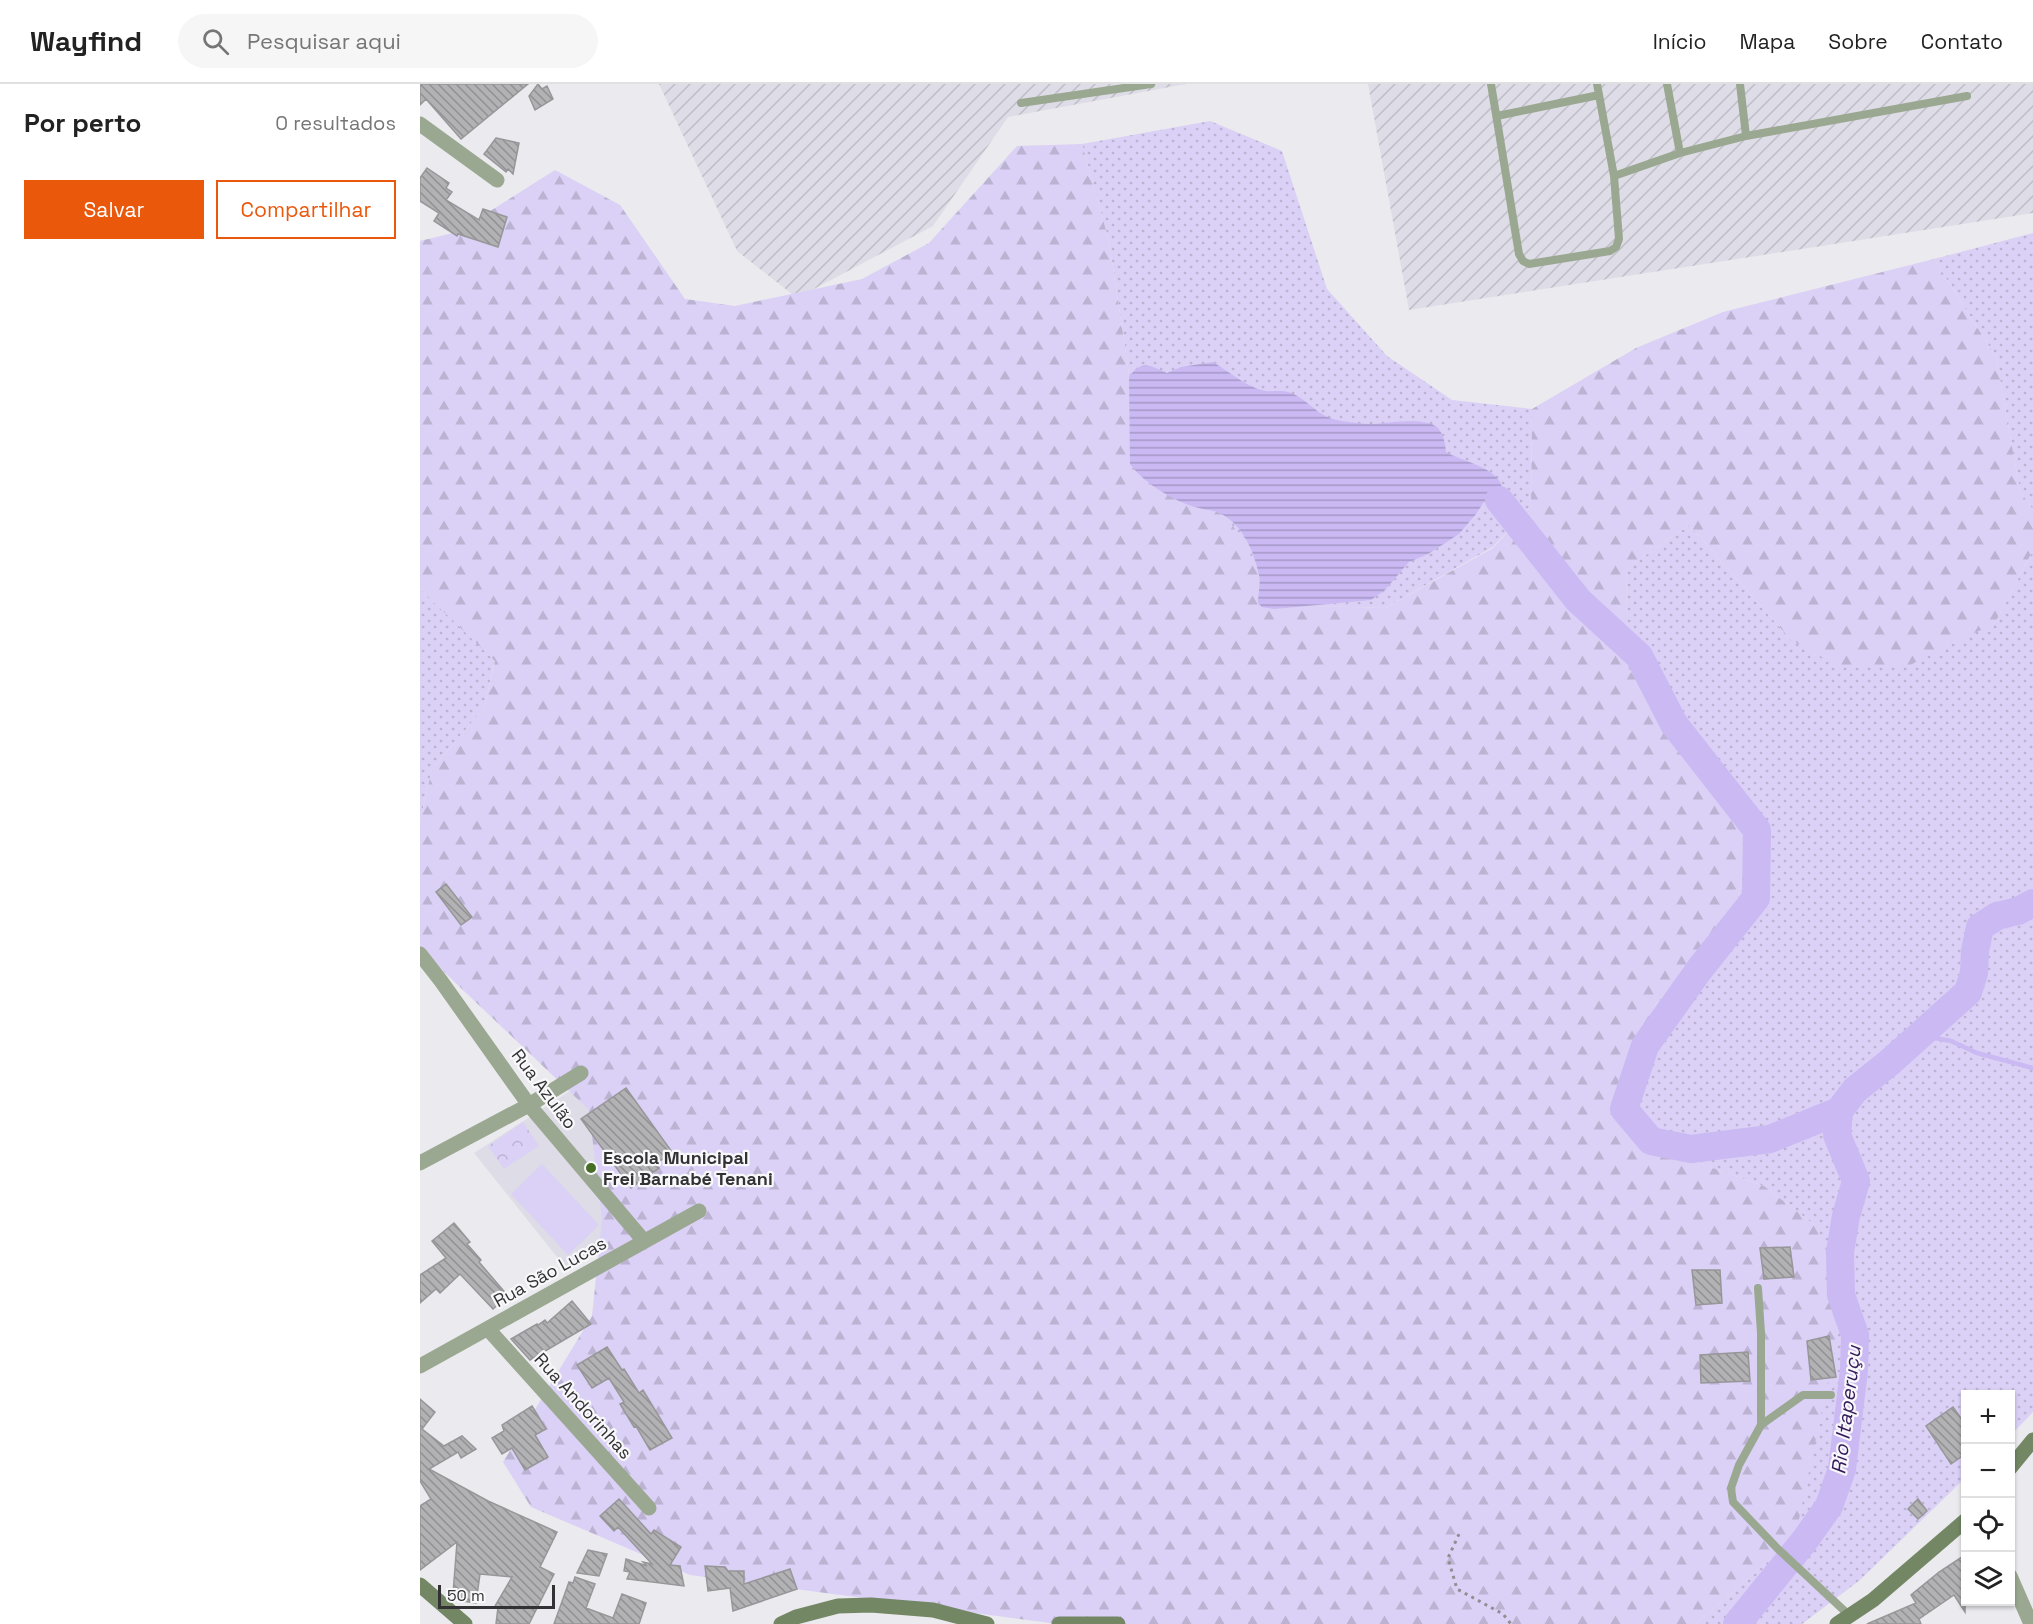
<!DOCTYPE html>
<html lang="pt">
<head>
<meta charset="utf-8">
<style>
  body { margin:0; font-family:"Space Grotesk",sans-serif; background:#f6f6f6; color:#222 }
  .controls { position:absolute; right:18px; bottom:18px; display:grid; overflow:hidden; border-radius:0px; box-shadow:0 2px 4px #0004 }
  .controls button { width:54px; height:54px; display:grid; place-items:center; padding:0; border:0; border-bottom:2px solid #e0e0e0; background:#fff; color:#222; font:30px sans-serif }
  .scale { position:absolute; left:18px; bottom:15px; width:117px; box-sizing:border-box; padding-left:6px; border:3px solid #323133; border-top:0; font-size:16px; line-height:21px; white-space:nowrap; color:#323133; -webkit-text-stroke:4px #f8f8fb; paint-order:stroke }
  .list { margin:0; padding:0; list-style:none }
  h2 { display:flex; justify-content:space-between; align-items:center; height:78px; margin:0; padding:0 24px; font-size:26px }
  h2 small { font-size:20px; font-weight:400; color:#767676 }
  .actions { display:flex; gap:12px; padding:18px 24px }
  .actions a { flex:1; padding:14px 0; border:2px solid #ea580c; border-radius:0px; text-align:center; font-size:21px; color:#ea580c }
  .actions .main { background:#ea580c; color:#fff }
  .icon { flex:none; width:33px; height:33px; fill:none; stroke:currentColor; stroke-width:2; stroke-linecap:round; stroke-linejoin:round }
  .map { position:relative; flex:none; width:1613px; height:1540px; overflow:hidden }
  header { display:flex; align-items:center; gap:36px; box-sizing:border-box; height:84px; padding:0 30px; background:#fff; border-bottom:2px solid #e0e0e0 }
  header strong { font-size:28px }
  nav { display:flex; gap:33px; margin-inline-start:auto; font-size:21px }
  .search { width:420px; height:54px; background:#f6f6f6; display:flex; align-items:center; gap:15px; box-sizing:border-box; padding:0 21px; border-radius:33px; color:#767676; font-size:22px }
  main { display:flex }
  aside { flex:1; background:#fff }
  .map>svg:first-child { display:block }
</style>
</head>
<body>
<header>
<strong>Wayfind</strong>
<div class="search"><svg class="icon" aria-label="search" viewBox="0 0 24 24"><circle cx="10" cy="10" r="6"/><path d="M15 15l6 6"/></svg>Pesquisar aqui</div>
<nav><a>Início</a><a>Mapa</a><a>Sobre</a><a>Contato</a></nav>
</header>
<main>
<aside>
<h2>Por perto<small>0 resultados</small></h2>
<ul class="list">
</ul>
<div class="actions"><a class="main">Salvar</a><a>Compartilhar</a></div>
</aside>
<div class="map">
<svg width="1613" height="1540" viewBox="0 0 1613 1540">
  <defs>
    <pattern id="industrial-furrows" width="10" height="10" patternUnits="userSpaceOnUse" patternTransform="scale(1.5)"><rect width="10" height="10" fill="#dedce6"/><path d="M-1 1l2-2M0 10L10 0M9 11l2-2" fill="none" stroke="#bfbdc6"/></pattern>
    <pattern id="grass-dots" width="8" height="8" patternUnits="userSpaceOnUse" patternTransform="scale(1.5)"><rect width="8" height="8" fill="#dbd0f6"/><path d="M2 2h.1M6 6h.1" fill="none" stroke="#bcb3d3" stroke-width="1.8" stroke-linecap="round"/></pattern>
    <pattern id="forest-firs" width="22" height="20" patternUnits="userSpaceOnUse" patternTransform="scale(1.5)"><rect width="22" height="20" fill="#dbd0f6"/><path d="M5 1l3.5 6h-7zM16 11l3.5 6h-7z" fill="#bcb3d3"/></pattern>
    <pattern id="park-crowns" width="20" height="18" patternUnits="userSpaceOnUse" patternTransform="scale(1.5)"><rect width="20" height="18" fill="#dbd0f6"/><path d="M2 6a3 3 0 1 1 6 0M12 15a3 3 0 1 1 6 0" fill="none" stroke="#bcb3d3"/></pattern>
    <pattern id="water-rules" width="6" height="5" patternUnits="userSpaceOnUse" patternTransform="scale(1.5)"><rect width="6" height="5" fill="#cab9f2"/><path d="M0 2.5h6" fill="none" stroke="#a597c5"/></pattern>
    <pattern id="building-back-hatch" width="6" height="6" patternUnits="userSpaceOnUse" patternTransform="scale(1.5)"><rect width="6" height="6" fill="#b2b1b4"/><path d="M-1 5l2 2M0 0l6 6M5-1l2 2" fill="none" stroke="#919193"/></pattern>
  </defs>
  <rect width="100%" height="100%" fill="#ebeaee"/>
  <path fill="#dedce6" d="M195 978 289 1100 145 1183 54 1069Z"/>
  <path fill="url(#industrial-furrows)" d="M239 0H766L588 33 513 142 377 214 317 167Z
    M948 0H1613V129L989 226Z"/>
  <path fill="url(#grass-dots)" d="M790 37 862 67 907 205 967 272 1032 316 1112 325 1111 422 1073 463 965 524 861 521 723 383 689 157 662 60Z
    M1613 149V426L1600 407 1576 273 1514 175Z
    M1269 441 1371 556 1575 539 1613 466V1328L1591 1351 1590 1310H1546L1545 1394 1440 1496 1382 1540H1276L1375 1454 1397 1143 1344 1102 1216 1057 1199 1001 1237 918 1313 834 1332 749 1208 584 1206 485Z
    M0 505 75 576 64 624 12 685 0 737Z"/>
  <path fill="url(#forest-firs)" d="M662 60 689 157 723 383 805 429 861 521 965 524 1073 464 1111 422 1112 325 1216 264 1303 228 1514 175 1576 273 1600 407 1613 426V466L1575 539 1488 582 1420 583 1371 556 1269 441 1206 485 1208 584 1332 749 1313 834 1237 918 1199 1001 1216 1057 1344 1102 1397 1143 1427 1208 1375 1454 1276 1540H638L270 1491 111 1423 83 1378 172 1232 182 1135 169 1026 0 865V737L12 685 64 624 75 577 0 505V157L37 148 135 86 200 121 265 215 315 222 442 195 509 159 597 62Z"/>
  <path fill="url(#park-crowns)" d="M103 1038 119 1062 84 1085 68 1062Z"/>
  <path fill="#dbd0f6" d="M122 1080 179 1141 148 1171 91 1110Z"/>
  <path fill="url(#water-rules)" d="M793 278C810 288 826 303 845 307 853 308 861 306 868 308 886 313 897 332 916 336 927 338 941 340 953 340 971 339 991 335 1008 339 1022 342 1025 356 1026 368 1041 378 1095 386 1079 416L1070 414 1065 416 1056 430 1039 450 1008 470 989 478 965 506 951 516 854 525 842 523 838 519C838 510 841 499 839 491 834 467 822 438 797 428 792 426 785 426 779 424 755 418 725 400 710 380L709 293C722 275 730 282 747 289L761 283Z"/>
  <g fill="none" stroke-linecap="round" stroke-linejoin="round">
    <path stroke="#cab9f2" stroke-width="4.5" d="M1495 956 1515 954 1531 957 1557 969 1613 984"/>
    <path stroke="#cab9f2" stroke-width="28" d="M1079 416 1158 516 1219 572 1254 640 1337 746 1336 814 1279 886 1225 962 1204 1025 1231 1057 1271 1065 1350 1055 1419 1027
      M1317 1540 1385 1456 1409 1422 1422 1385 1434 1286 1435 1251 1421 1211 1420 1168 1426 1132 1436 1097 1417 1051 1419 1027 1435 1006 1470 978 1548 908 1554 889 1555 867 1560 843 1577 832 1598 827 1613 819"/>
  </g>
  <path fill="url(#building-back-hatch)" stroke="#979699" stroke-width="1.5" d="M0 0H108L41 55 6 15 0 21Z
    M118 0 122 5 127 2 133 15 115 26 109 12Z
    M76 54 99 59 93 90 88 85 86 88 64 70Z
    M7 84 29 99 26 104 32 108 26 116 59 136 63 125 87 133 78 163 38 150 37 152 14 137 19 129 0 117V94Z
    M26 800 52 833 41 841 16 808Z
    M206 1004 252 1068 236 1080 239 1084 211 1104 161 1035Z
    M34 1139 50 1158 47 1160 61 1176 59 1178 88 1212 73 1225 40 1190 20 1209 16 1205 0 1219V1191L26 1174 12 1157Z
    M1370 1163 1374 1193 1344 1195 1340 1164Z
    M1272 1186H1300L1302 1219 1276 1221Z
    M152 1217 171 1240 110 1276 91 1255 117 1240 118 1241 125 1236 127 1239Z
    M1409 1252 1416 1293 1391 1296 1387 1257Z
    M187 1263 202 1286 204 1285 219 1309 223 1306 252 1354 230 1366 216 1342 214 1343 200 1320 204 1318 189 1294 172 1304 157 1281Z
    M1328 1268 1330 1297 1281 1299 1280 1271Z
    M0 1315 15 1328 2 1345 24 1362 42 1352 56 1365 41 1374 38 1368 9 1385 68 1417 137 1448 120 1483 134 1490 109 1540H76L78 1523 75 1522 92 1493 60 1490 56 1519 42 1517V1514L33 1510 37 1458 0 1486V1422L11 1415 0 1397Z
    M112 1322 126 1345 115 1351 128 1373 105 1386 92 1364 82 1370 72 1354 84 1347 82 1341Z
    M1533 1323 1545 1340V1370L1531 1380 1506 1342Z
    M199 1415 231 1450 234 1446 261 1463 250 1481 260 1482 264 1502 207 1495 210 1488 204 1487 206 1475 227 1482 223 1478 232 1480 198 1443 194 1447 180 1432Z
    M1498 1415 1507 1427 1498 1435 1488 1425Z
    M168 1466 187 1470 179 1492 157 1489Z
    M1545 1471V1528L1534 1511 1499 1535 1501 1540H1447L1496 1519 1491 1511 1519 1488Z
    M285 1482 305 1483 308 1487H324V1500L370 1485 377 1505 313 1527 310 1504 288 1507Z
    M155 1493 175 1500 166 1524 193 1534 202 1510 226 1519 219 1540H134L149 1498 153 1499Z"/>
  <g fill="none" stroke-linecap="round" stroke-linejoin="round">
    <path stroke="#908f92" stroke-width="3" stroke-dasharray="3 4.5" stroke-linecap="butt" d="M1039 1450 1028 1474 1037 1505 1083 1530 1091 1540"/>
    <path stroke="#9aa891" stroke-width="8" d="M1071 0 1099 170 1103 177 1109 180 1190 167 1196 163 1199 155 1194 92 1177 0
      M1247 0 1260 69 1326 52 1547 12
      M1320 0 1326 52
      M601 19 731 0
      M1077 32 1179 11
      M1194 92 1260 69
      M1338 1204 1341 1249V1341L1319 1381 1311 1404 1313 1418 1358 1465 1430 1532
      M1341 1341 1383 1311H1411"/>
    <path stroke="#9aa891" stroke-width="15" d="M0 40 77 96
      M0 870 21 897 109 1021 224 1157
      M0 1079 109 1021 161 989
      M68 1245 229 1424
      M0 1282 279 1127
      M1590 1492 1611 1540"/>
    <path stroke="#738765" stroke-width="15" d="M1590 1384 1613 1356
      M0 1501 45 1540
      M361 1540 376 1533 418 1522 451 1521 513 1526 567 1540
      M639 1540H698
      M1417 1540 1453 1516 1546 1436"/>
  </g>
  <circle fill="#486d26" stroke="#f8f8fb" stroke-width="2" cx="171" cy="1084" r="6"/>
  <g text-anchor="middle" stroke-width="4.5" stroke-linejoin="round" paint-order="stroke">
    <g font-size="18" fill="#323133" stroke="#f8f8fb">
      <text transform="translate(124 1005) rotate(53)" y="6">Rua Azulão</text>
      <text transform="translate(130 1188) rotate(-29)" y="6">Rua São Lucas</text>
      <text transform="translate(163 1322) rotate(48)" y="6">Rua Andorinhas</text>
    </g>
    <g font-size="18" font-weight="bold" fill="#323133" stroke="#f8f8fb" text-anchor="start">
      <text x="183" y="1080">Escola Municipal<tspan x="183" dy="21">Frei Barnabé Tenani</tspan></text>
    </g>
    <g font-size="20" font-style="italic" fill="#351a5b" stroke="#f8f8fb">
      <text transform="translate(1426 1326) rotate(-83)" y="7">Rio Itaperuçu</text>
    </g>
  </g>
</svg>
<div class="controls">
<button>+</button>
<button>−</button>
<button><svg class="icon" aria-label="locate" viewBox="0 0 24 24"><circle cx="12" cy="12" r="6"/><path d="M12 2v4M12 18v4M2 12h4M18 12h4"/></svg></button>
<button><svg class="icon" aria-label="layers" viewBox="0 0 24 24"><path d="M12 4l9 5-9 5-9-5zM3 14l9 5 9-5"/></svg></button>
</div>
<div class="scale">50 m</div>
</div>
</main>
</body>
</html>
